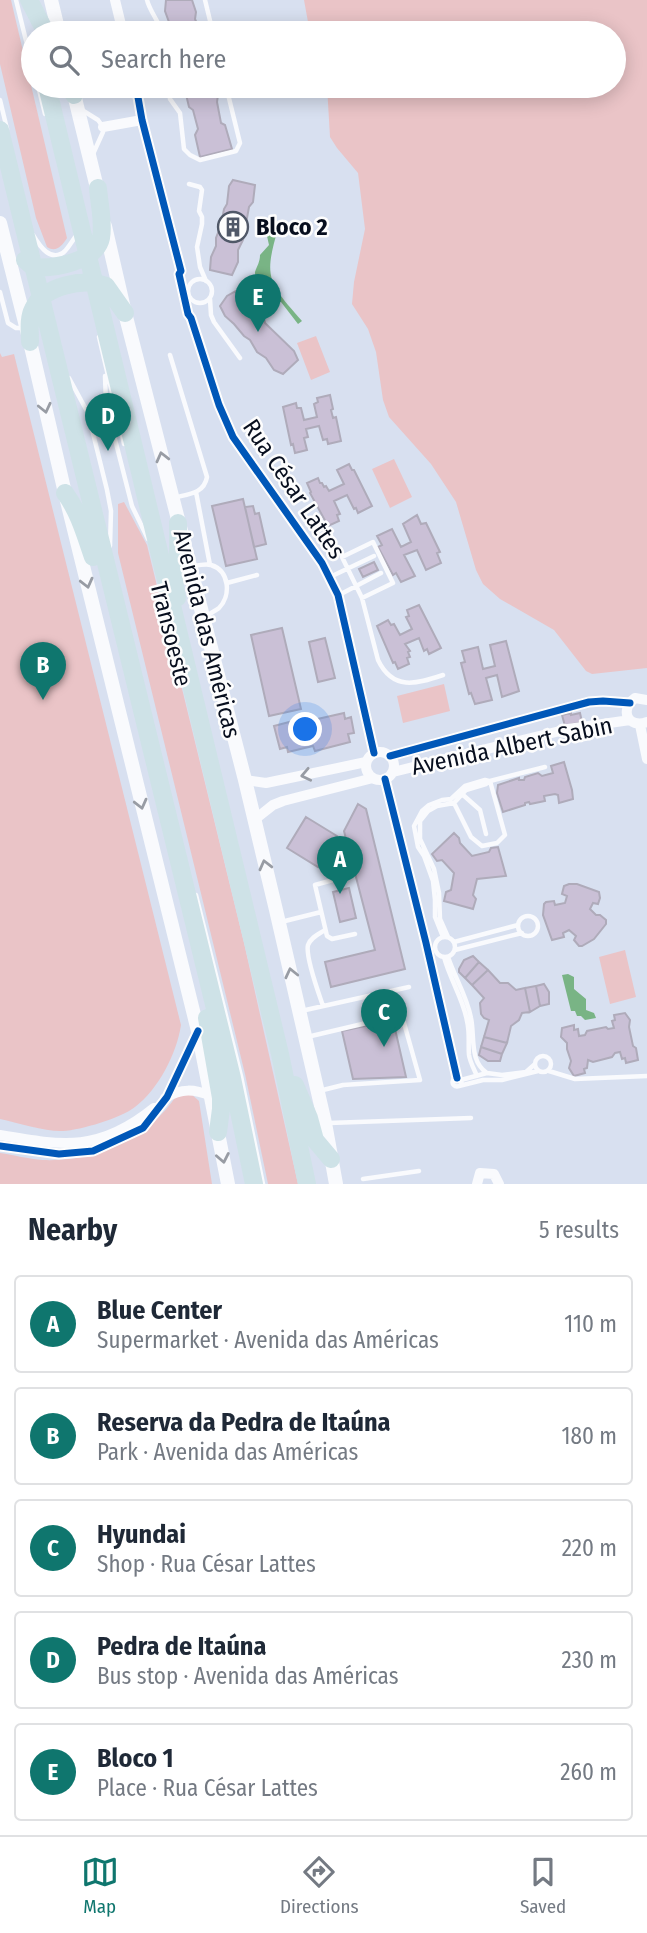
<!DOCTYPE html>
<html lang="en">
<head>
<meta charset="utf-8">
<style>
  body { margin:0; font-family:"Fira Sans Condensed",sans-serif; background:#f6f6f7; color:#1f2937 }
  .you { position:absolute; left:306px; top:730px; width:24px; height:24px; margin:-18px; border:5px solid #fff; border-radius:50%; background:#1a73e8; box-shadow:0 0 0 10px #1a73e833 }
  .badge { display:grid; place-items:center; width:46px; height:46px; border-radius:50%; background:#0f766e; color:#fff; font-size:23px; font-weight:700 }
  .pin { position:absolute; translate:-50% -58px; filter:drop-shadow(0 2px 4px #0008) }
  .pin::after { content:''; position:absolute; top:37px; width:24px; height:21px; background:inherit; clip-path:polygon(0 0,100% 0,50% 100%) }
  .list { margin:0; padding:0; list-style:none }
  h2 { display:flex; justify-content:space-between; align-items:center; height:91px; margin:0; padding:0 28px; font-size:30px }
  h2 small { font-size:23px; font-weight:400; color:#747a83 }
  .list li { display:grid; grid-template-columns:46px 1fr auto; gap:21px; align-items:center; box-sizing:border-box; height:98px; margin:0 14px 14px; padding:0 14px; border:2px solid #e0e1e3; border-radius:7px }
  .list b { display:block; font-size:26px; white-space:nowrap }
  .list p { margin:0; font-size:23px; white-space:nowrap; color:#747a83 }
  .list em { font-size:23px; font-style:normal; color:#747a83 }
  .icon { flex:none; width:38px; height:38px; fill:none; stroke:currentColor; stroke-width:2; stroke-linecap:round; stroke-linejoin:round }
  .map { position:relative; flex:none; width:647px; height:1184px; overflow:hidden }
  .search { position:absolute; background:#fff; box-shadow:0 4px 18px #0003; left:21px; right:21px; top:21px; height:77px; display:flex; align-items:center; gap:18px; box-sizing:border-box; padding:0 24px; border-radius:38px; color:#747a83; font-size:26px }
  .sheet { height:651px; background:#fff }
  nav { display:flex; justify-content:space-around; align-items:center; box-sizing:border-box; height:98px; border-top:2px solid #e0e1e3; background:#fff; font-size:19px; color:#747a83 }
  nav a { display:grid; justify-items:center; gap:4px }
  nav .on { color:#0f766e }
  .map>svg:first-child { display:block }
</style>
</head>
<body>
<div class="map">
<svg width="647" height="1184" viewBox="0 0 647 1184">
  <rect width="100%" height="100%" fill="#d8e0f0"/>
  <path fill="#eac4c7" d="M0 0H11L67 238C62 246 56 253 47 247L36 218 0 64Z
    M304 0H647V668L592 674 586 671 554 630 500 599 483 584 476 570 456 502 431 464 389 417 383 400 376 352 368 329 352 304 354 282 365 229 358 173 337 148 330 137 327 86H614V33H315L308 22Z
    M316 336 330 372 311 380 297 343Z
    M0 353 2 357 14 354 181 1025C177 1053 158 1090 135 1107 121 1118 81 1130 63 1131 47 1132 18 1123 0 1119Z
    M394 459 412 497 390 508 372 469Z
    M124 502 147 545 244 943 298 1184H268L245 1074 118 553V504Z
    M444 684 450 711 403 723 397 696Z
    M625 950 636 997 610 1004 599 957Z
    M190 1093 199 1101 212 1184H0V1153C14 1155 28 1159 43 1160 96 1162 147 1140 177 1095Z"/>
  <path fill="#79b485" d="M276 227 278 229C263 279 269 283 302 321L298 324 281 302H274C270 294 254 280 255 272 257 266 260 262 260 255L269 245 267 236 270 229Z
    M568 974 574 977V989L586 999V1010L594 1013 596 1018 585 1020 581 1016H577L575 1011H571L562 975Z"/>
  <path fill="#cac0d6" stroke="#afabba" stroke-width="2" d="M166 0H192L196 12 195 19 201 33H173L165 11Z
    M184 86H216L218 95 217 102 221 123 225 125 232 149 200 157 195 135 198 129 193 110 189 107Z
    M233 180 255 185 253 202 249 207 243 240 238 250V262L232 275 210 270 211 257 216 246V238L221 225 224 209 227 204 229 186Z
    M236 291 245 297 251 308 264 319 265 323 294 351 298 360 283 374 274 370 266 358 257 352 250 340 244 336 234 324 225 316 220 306 227 296Z
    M330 395 333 409 331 410 333 418 336 417 341 441 328 444 327 439 323 440 319 426 306 429 308 437 304 438 307 450 295 453 293 444 291 445 283 407 296 403 297 408H301L304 420 317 417 314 404 318 402 317 398Z
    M349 464 352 470H354L372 506 358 513 356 508 354 509 347 495 334 501 340 514 337 515 339 521 328 526 310 493 311 492 307 483 318 478 320 483H322L324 487 326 486 329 491 344 484 337 470Z
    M243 499 257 559 226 566 212 506Z
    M253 506 255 514 259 513 266 544 254 547 245 507Z
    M417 515 421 524 426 523 440 552 437 553 441 563 426 570 417 550 404 555 415 576 401 582 396 573 393 575 378 547 382 545 377 536 392 529 401 547 411 542 403 524Z
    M374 562 378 570 363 577 359 569Z
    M419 605 441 648 429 654 427 649 424 651 419 638 405 644 410 651 408 652 410 657 407 658 409 664 398 669 395 662 393 663 377 626 388 620 391 625 394 624 400 635 412 629 406 617 409 616 407 610Z
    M282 628 301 709 269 716 251 635Z
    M325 638 335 678 318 682 309 642Z
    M506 641 519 691 502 697 497 675 486 678 492 700 475 704 471 693 469 694 461 663 465 662 462 651 478 647 483 669 495 666 490 645Z
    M344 713 345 719 351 717 354 733 348 734 350 742 315 751 313 746 288 752 287 747 280 749 274 726 312 716 313 720Z
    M571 713V715L580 713 582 722 565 726 562 715Z
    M564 762 572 790 573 799 559 803 558 795 555 794 544 796 545 801 530 804 529 802 525 803V805L503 812 497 793 498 785 519 778V780H524L525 777 538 773 542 776 553 773 551 766Z
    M358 804 366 809 405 969 331 987 325 962 375 950 344 831Z
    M306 817 337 836 318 867 287 848Z
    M454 833 459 838 460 843 472 856 489 852 491 848 498 847 506 876 477 879 473 895 476 899 473 909 444 901 446 892 451 890 454 873 442 860 437 861 432 854Z
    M569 884H577L599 892 600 898 598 904 593 903 590 909 596 915H600L606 920V924L594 939 582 946H579L574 940 576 936 569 930 563 933 564 937 552 940 543 915 544 904 546 902 554 901 555 905 565 903 567 896 562 894 564 886Z
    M349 888 356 918 340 922 333 892Z
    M473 956 479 962 465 978 459 972V969L464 960Z
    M479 962 488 970 472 985 465 978Z
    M488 970 500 983H508L516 990 525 988 530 1012 522 1013 519 1020 511 1026 507 1043 484 1037 489 1020 484 1018 481 1014 480 1003 484 998 472 985Z
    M544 984 549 992V1004L540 1006 536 986Z
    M536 986 540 1006 530 1012 525 988Z
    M625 1013 630 1020 629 1027 633 1046 636 1048 638 1060 626 1063 625 1058 622 1059 620 1052 615 1053 612 1057 593 1062 588 1060 587 1068 584 1069 585 1073 574 1076 569 1068 571 1061 567 1049V1043L561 1037 562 1028 574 1025V1030L578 1029 579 1036 585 1035 587 1031 606 1027 608 1029 614 1028 612 1021 615 1020 614 1015Z
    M393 1020 406 1077 353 1079 342 1031Z
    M484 1037 507 1043 502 1054 481 1047Z
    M481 1047 502 1054 500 1061H488L479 1055Z"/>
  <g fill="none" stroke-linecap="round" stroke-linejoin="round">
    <path stroke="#f9fafd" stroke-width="4.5" d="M16 0 33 69
      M147 0C150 12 159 21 162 33
      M205 0 213 33
      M38 86 45 114
      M168 87 170 99 180 113 184 149 190 155 200 160 236 151 240 143 226 86
      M139 94 168 87
      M0 100 7 129
      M82 110 98 120 103 127V132L93 154
      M189 184 200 187 202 190 199 211 202 217V224L197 247 200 267 206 281
      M33 235C39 245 51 264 65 251 69 247 72 241 76 236
      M188 291a12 12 0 1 1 24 0a12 12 0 1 1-24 0Z
      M0 292 8 323 16 328H22
      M210 299 211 315 214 322 240 358
      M99 337 124 444
      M170 355 207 477C204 494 188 494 173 498
      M105 376 106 404 132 506 148 539
      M69 378 88 413 107 490 111 511 110 546
      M196 492 210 565
      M373 542 393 583 362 598 342 557Z
      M194 566C199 565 207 564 211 565 230 571 231 596 219 608 215 611 209 614 205 617
      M330 577 374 556
      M227 583 257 575
      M339 595 381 573
      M362 598 378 660C393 691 416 684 443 675
      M462 794 480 810 486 834
      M454 803 471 837 482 846 497 843 505 835 490 781
      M340 878 315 885 327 936 332 939 355 934
      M196 895 241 1076 263 1184
      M518 926a10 10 0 1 1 20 0a10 10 0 1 1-20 0Z
      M281 922 321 912
      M435 947a10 10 0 1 1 20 0a10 10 0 1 1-20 0Z
      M443 937 435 917V900L433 881 424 856 418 847 414 826 422 811 429 805 442 800 451 799 465 786 485 780 489 781
      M448 937 440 919 439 893 434 869 420 839V821L428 811 437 806 454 803 466 790 486 784 490 781 545 767
      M454 942 518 925
      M455 950 522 933
      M444 957C450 980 463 998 467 1021 470 1033 468 1044 469 1055 470 1062 474 1069 477 1076
      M448 957C455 978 467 996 471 1018 475 1037 469 1061 487 1073
      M323 1006C319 994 305 957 308 945 311 937 319 934 325 930
      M301 1011 409 987
      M307 1037 396 1016 402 1019 404 1023 420 1080 343 1085 319 1091
      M535 1064a8 8 0 1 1 16 0a8 8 0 1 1-16 0Z
      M549 1071 575 1079 647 1076
      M452.5 1082a4.5 4.5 0 1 1 9 0a4.5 4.5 0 1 1-9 0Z
      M461 1080 487 1073 502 1075 526 1072 535 1064
      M459 1086 483 1080H502L538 1071
      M329 1123 471 1118
      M363 1179 419 1171"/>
    <path stroke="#f9fafd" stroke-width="10" d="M115 0 123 33
      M136 86 142 120 181 271 179 274 188 314 191 318 219 405 233 437 322 563 338 595 374 753
      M103 127 142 120
      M647 700 635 698C619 710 628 729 647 722
      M640 725 647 759
      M366 766a14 14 0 1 1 28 0a14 14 0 1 1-28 0Z
      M390 756 589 702 603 701 630 703
      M393 772 568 729 630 720
      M385 779 426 943 457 1078
      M245 780 266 783 366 762
      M254 820 273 805 283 801 373 778
      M165 1098C182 1088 194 1089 211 1096
      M0 1135C64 1146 100 1152 154 1108
      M0 1146 59 1154 93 1151 143 1128 167 1097 198 1031
      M477 1184 480 1173 494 1174 499 1184"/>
    <path stroke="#f9fafd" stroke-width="14" d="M51 0 59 33
      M72 86 99 196
      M0 223 30 342 65 493 198 1031 228 1184
      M105 226 125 313 245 780 276 910 325 1123 336 1184"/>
    <path stroke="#cee2e7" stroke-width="18" d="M29 0 46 33
      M47 86 280 1054 307 1184
      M69 86 74 95
      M0 130 232 1078 254 1184
      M25 260 33 267C53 269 96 262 101 238 104 223 99 203 98 188
      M30 342C30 331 28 319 33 309 44 285 84 278 106 286L125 313
      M65 493C79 512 85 534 93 557
      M177 598 174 582 178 575V523
      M207 1018 221 1098V1109L218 1132
      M295 1085 309 1118 315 1140 331 1159"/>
    <g stroke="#fdfdfd" stroke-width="11">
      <path id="cycleway" d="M136 86 142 120 181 271 179 274 188 314 191 318 219 405 233 437 322 563 338 595 374 753
        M390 756 589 702 603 701 630 703
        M385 779 426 943 457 1078
        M0 1146 59 1154 93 1151 143 1128 167 1097 198 1031"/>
    </g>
    <use href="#cycleway" stroke="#0057b8" stroke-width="7"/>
  </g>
  <defs><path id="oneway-chevron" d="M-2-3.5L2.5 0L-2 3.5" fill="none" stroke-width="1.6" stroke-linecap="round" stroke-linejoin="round" transform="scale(1.75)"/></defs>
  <g stroke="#989ca4">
    <use href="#oneway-chevron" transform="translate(45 408) rotate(77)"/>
    <use href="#oneway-chevron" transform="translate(162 457) rotate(-104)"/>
    <use href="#oneway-chevron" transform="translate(87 583) rotate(76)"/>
    <use href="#oneway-chevron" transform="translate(306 775) rotate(168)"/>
    <use href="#oneway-chevron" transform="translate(141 804) rotate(76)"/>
    <use href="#oneway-chevron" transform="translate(265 865) rotate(-104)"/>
    <use href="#oneway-chevron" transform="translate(291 973) rotate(-103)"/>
    <use href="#oneway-chevron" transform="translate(223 1158) rotate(79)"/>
  </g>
  <defs>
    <g id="building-ring" transform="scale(1.575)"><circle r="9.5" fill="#fdfdfd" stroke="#505868" stroke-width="1.5"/><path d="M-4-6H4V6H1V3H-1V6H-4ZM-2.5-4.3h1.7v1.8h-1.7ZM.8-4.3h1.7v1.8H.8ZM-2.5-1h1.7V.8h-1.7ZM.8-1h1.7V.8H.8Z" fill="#505868"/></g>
  </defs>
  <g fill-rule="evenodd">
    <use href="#building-ring" x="233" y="227"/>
  </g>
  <g text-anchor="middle" stroke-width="5" stroke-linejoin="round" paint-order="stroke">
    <g font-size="24" font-weight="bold" fill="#070e1e" stroke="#fdfdfd" text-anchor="start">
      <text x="256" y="235">Bloco 2</text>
    </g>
    <g font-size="24" fill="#070e1e" stroke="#fdfdfd">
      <text transform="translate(294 489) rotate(56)" y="8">Rua César Lattes</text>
      <text transform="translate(171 634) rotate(76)" y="8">Transoeste</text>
      <text transform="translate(207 634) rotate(76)" y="8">Avenida das Américas</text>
      <text transform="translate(512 746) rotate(-12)" y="8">Avenida Albert Sabin</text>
    </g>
  </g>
</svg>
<div class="you"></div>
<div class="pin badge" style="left:340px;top:894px">A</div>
<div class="pin badge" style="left:43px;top:700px">B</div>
<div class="pin badge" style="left:384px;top:1047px">C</div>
<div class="pin badge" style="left:108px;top:451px">D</div>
<div class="pin badge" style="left:258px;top:332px">E</div>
<div class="search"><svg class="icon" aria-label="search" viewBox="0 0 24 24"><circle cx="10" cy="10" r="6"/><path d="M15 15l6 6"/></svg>Search here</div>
</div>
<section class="sheet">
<h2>Nearby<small>5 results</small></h2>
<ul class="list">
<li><span class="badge">A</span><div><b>Blue Center</b><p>Supermarket · Avenida das Américas</p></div><em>110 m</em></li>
<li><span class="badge">B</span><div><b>Reserva da Pedra de Itaúna</b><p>Park · Avenida das Américas</p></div><em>180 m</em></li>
<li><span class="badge">C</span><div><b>Hyundai</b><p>Shop · Rua César Lattes</p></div><em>220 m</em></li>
<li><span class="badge">D</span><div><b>Pedra de Itaúna</b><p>Bus stop · Avenida das Américas</p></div><em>230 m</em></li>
<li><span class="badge">E</span><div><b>Bloco 1</b><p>Place · Rua César Lattes</p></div><em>260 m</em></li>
</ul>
</section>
<nav>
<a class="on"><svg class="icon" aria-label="map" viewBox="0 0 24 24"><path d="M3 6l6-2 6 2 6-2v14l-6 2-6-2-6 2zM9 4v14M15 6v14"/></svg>Map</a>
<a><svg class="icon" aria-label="directions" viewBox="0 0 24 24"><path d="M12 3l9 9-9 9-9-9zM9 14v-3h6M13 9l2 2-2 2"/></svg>Directions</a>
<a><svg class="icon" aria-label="saved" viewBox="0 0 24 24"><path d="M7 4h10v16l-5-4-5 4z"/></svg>Saved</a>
</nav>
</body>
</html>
